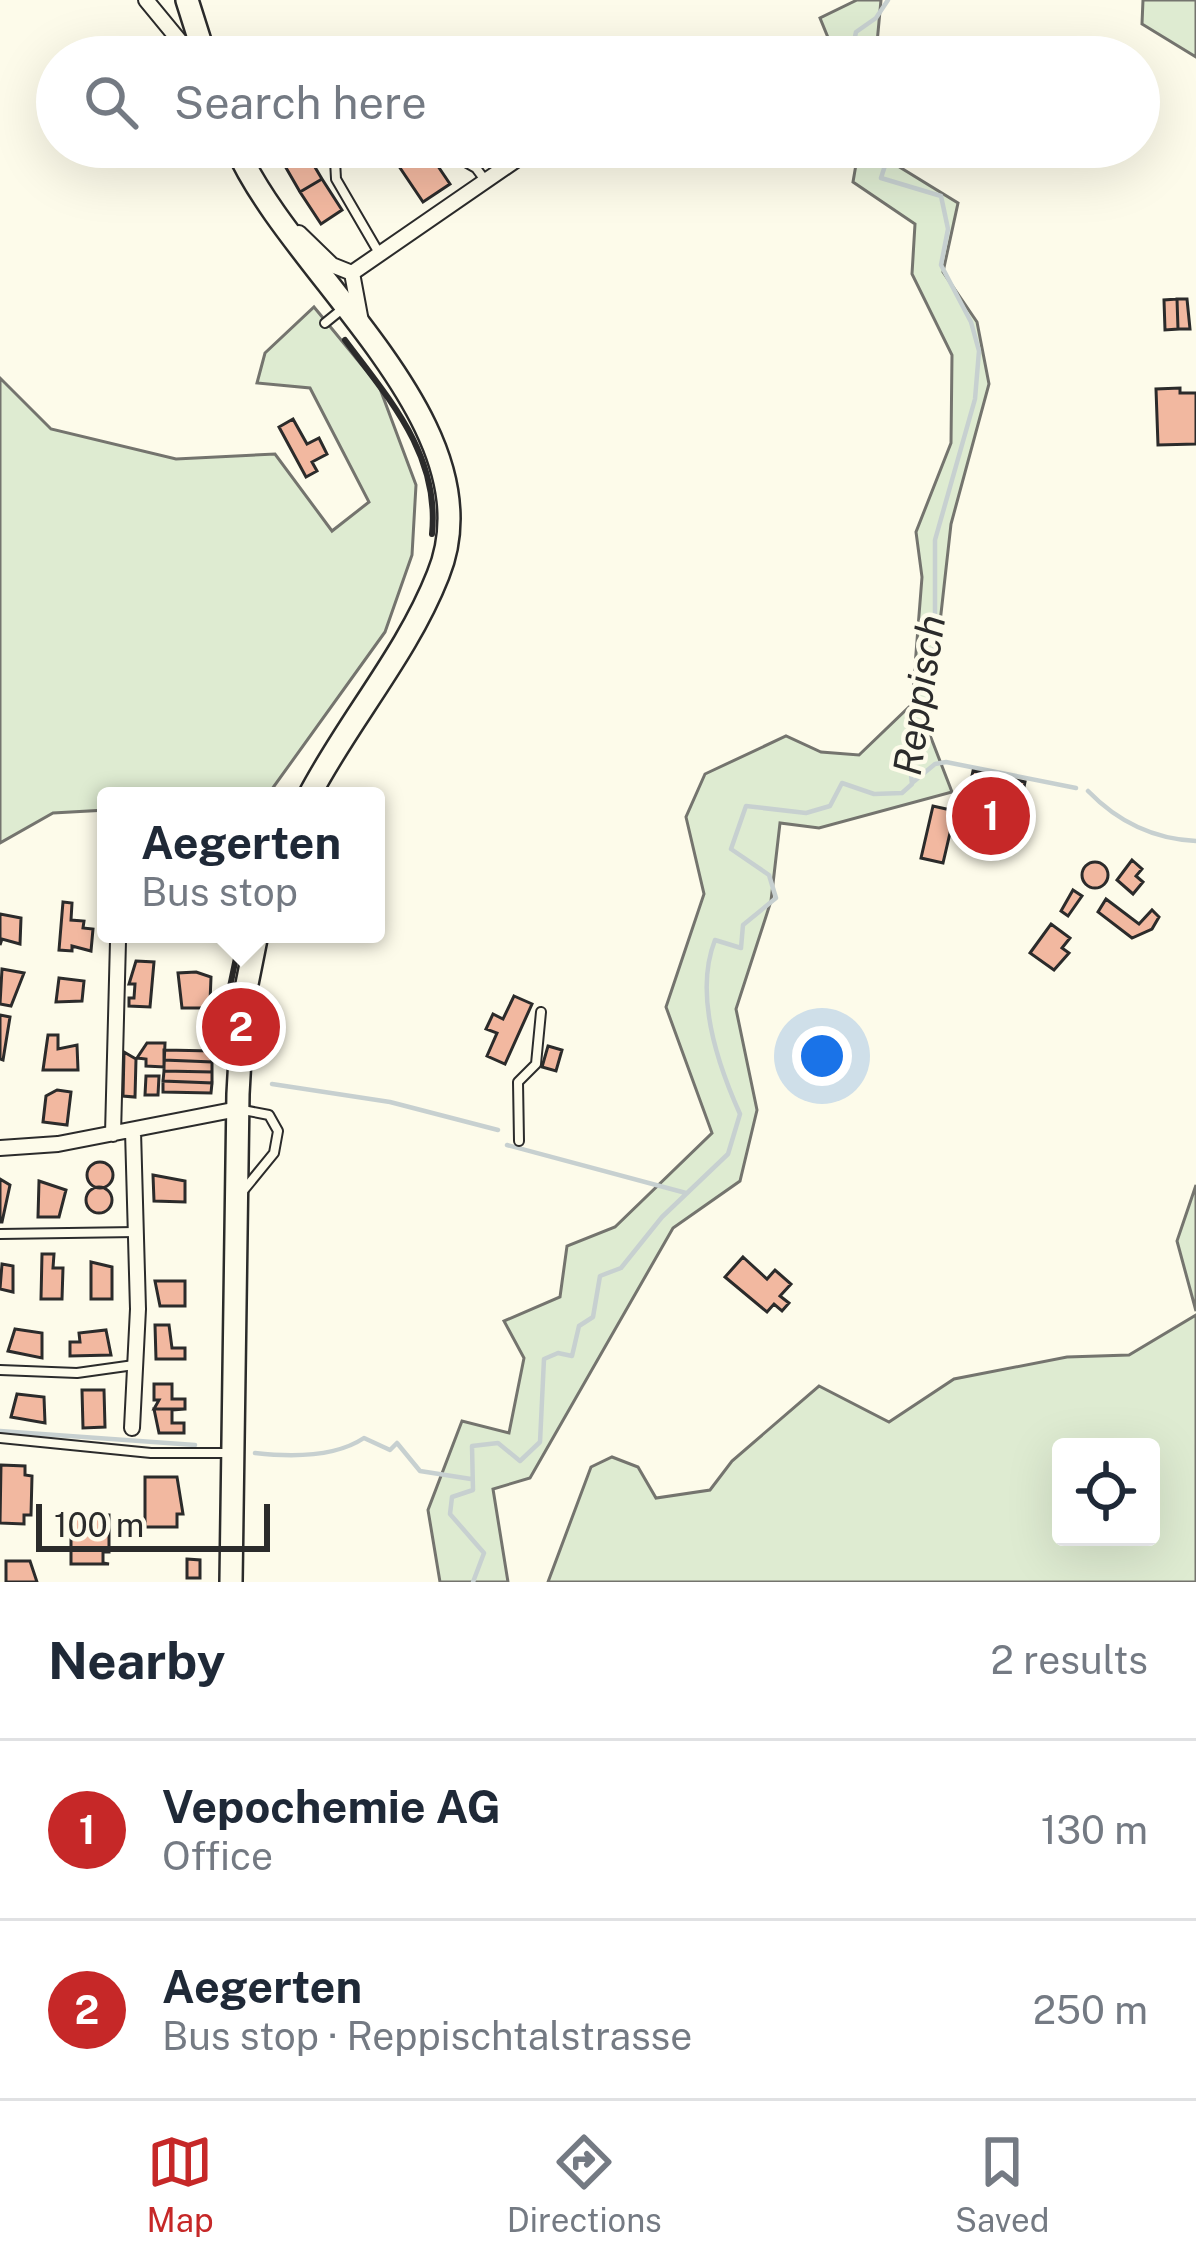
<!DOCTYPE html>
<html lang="en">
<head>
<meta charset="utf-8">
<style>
  body { margin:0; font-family:"Public Sans",sans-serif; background:#f2f2f3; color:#1f2937 }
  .controls { position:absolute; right:36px; bottom:36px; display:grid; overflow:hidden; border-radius:12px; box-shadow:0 12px 48px #0002 }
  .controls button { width:108px; height:108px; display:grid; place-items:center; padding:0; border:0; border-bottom:3px solid #e0e1e3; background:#fff; color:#1f2937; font:60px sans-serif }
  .scale { position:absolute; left:36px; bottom:30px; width:234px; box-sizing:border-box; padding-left:12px; border:6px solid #2b2b2b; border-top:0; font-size:33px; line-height:42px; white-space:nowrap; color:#2b2b2b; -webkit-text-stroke:9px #fdfbea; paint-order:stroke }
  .you { position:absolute; left:822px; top:1056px; width:42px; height:42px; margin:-30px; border:9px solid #fff; border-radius:50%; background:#1a73e8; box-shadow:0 0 0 18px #1a73e833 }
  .badge { display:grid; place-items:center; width:78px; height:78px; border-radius:50%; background:#c62828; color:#fff; font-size:39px; font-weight:700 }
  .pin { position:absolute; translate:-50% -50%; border:6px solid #fff; box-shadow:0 3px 12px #0006 }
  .popup { position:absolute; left:97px; top:787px; width:288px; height:156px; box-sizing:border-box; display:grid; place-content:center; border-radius:12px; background:#fff; filter:drop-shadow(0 3px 9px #0005); font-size:39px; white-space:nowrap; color:#747a83 }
  .popup b { font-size:45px; color:#1f2937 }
  .popup::after { content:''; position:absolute; left:50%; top:100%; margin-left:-24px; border:24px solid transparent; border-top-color:#fff }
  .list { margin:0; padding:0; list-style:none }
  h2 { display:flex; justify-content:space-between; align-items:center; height:156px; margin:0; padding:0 48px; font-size:51px }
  h2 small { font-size:39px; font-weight:400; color:#747a83 }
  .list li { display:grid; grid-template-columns:78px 1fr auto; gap:36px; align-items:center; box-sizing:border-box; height:180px; padding:0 48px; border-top:3px solid #e0e1e3 }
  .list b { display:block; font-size:45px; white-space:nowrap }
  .list p { margin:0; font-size:39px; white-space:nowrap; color:#747a83 }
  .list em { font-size:39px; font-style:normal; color:#747a83 }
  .icon { flex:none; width:66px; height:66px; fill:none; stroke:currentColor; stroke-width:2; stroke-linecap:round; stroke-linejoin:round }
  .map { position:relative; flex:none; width:1196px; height:1582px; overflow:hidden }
  .search { position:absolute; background:#fff; box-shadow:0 12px 48px #0002; left:36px; right:36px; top:36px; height:132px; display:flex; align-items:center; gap:30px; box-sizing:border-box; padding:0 42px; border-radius:66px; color:#747a83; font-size:45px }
  .sheet { height:516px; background:#fff }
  nav { display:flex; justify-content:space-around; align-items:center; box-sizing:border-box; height:168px; border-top:3px solid #e0e1e3; background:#fff; font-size:33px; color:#747a83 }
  nav a { display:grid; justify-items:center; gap:6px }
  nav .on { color:#c62828 }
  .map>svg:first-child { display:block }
</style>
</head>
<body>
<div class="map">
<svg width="1196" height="1582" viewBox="0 0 1196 1582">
  <rect width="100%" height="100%" fill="#fdfbea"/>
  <path fill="#deebd1" stroke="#74746e" stroke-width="3" fill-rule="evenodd" d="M857 0H881L876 54 887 57H836L820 18Z
    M1143 0H1196V57L1142 24Z
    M859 147H903L893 163 958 203 943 272 977 322 989 384 951 524 928 730 952 792 819 828 780 823 771 901 736 1009 757 1110 740 1181 673 1228 530 1478 493 1489 508 1582H440L428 1510 462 1421 509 1433 524 1358 504 1321 560 1297 567 1246 615 1227 712 1133 666 1007 704 894 686 817 705 774 786 736 821 752 859 755 912 704 922 577 916 532 951 443 952 355 912 274 915 224 853 182Z
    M314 307 379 386 416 485 412 555 385 632 267 796H106V810L53 813 0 843V378L51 429 176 459 275 454 332 531 369 502 310 388 257 383 265 353Z
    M1196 1185V1311L1177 1241Z
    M1196 1315V1582H548L591 1467 612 1457 638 1467 656 1498 710 1490 732 1461 819 1386 889 1422 954 1379 1067 1357 1129 1355ZM1061 1447H1151V1537H1061Z"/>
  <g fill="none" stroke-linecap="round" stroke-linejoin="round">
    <path stroke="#c7d0d0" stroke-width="4.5" d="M857 57 852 51 856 32 876 18 888 0
      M912 783 935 764 946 762 1076 788
      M1088 791C1117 821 1154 839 1196 841
      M272 1084 390 1102 498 1130
      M507 1145 686 1193
      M0 1431 195 1445
      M255 1453C290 1457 334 1458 364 1438L390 1450 397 1443 420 1471 471 1479
      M473 1582 484 1553 450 1514 452 1497 473 1490 472 1446 498 1443 520 1461 540 1442 544 1359 558 1353 572 1356 579 1326 593 1317 600 1276 621 1268 662 1217 728 1154 740 1114C717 1063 694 993 715 940L741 948 743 925 776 898 769 875 731 849 746 806 806 813 830 806 842 783 874 794 902 793 912 784 910 764 926 714 935 643V540L975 399 979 351 971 322 941 265 948 229 941 196 881 178 891 147"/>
  </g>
  <path fill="#f2b8a0" stroke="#2b2b2b" stroke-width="3" d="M274 147H303L322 179 300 192Z
    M386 147H425L450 184 423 202Z
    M322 179 342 210 321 224 300 192Z
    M1177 299H1187L1190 329H1178Z
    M1177 299 1178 329 1165 330 1164 300Z
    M1180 388V393H1196V444L1158 445 1156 389Z
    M293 419 307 444 319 438 327 454 312 462 317 471 306 477 279 427Z
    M973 771 1025 782 1012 847 950 833 943 863 921 858 933 806 955 811 953 820 962 822Z
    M1132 860 1142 869 1136 876 1143 882 1133 894 1117 880Z
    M1082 875a13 13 0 1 1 26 0a13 13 0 1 1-26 0Z
    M1073 890 1082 896 1068 916 1061 911Z
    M1106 899 1139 924 1152 910 1159 917 1152 929 1132 938 1098 912Z
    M63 902 72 903 71 920 84 921 83 928 93 929 91 951 72 946V951L59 950Z
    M0 914 21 918 20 944 2 939 0 945Z
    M1051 924 1070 938 1062 948 1069 953 1054 970 1030 953Z
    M136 961 154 962 150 1007 129 1006V998H134L135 984H129Z
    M2 969 24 973 11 1006 0 1004Z
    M196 972 211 977 210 1002 207 1008H182L178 973Z
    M59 978 84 981 82 1001 56 1002Z
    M514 996 532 1004 505 1064 487 1056 497 1033 486 1029 493 1014 503 1019Z
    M0 1015 10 1017 3 1060 0 1059Z
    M48 1035H58V1049L77 1045 78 1070H43Z
    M147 1043H165L164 1067 146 1066V1059L137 1058Z
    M548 1046 562 1050 556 1071 542 1067Z
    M164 1050 213 1051 212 1062 164 1060Z
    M124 1052 136 1059 135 1097 123 1096Z
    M164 1060 212 1062V1072L164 1071Z
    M164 1071 212 1072V1083L163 1081Z
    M146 1076H159L158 1095H145Z
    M163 1081 212 1083 211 1093 163 1092Z
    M57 1090 71 1092 67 1125 43 1122 46 1096Z
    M87 1175a13 13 0 1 1 26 0a13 13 0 1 1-26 0Z
    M153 1175 185 1181V1202L154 1201Z
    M0 1179 10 1185 2 1222H0Z
    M39 1181 66 1190 59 1217H38Z
    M86 1200a13 13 0 1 1 26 0a13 13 0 1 1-26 0Z
    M42 1254H54L53 1268H63L62 1299H41Z
    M743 1257 767 1279 775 1270 791 1284 780 1296 789 1303 782 1311 774 1304 767 1312 725 1277Z
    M91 1262 112 1267V1299H91Z
    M2 1264 13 1266V1292L0 1289Z
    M155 1281H185V1306H160Z
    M155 1325H169L172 1348H185V1359H156Z
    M15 1329 42 1333V1358L8 1351Z
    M106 1330 111 1355 70 1356V1342H80L79 1333Z
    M154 1384H172V1399H185V1409H154L159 1400H154Z
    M82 1390H104L105 1427 83 1428Z
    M17 1394 44 1397 45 1423 11 1417Z
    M154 1409H185L172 1410V1423H184V1433H159Z
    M1 1465 25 1466V1475L32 1476 31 1515H24V1524L0 1523Z
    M145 1477H177L183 1514H177V1527H145Z
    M71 1515H109V1552H103V1563L109 1564H71Z
    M187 1559 200 1560V1578H187Z
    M6 1561H30L37 1582H6Z"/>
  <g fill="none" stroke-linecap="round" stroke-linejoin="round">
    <g stroke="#2b2b2b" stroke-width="12">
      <path id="lane" d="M355 147 335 160 336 179 379 253
        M439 147 476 168 485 180
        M325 323 341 310
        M238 1109 269 1115 278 1131 274 1153 243 1191
        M519 1141 518 1082 536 1064 541 1012
        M0 1234 136 1232
        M0 1370 77 1373 134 1365
        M0 1438 151 1453H232"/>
    </g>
    <g stroke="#2b2b2b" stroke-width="18">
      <path id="street" d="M146 0 188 51H203
        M299 233 332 265 352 273
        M362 327 352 273 529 151
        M113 1134 118 941
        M0 1148 58 1144 238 1109
        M132 1428 138 1309 133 1131"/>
    </g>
    <g stroke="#2b2b2b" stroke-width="26">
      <path id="secondary" d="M187 0 205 57
        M236 147C292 276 499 425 438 575 407 654 348 721 309 796
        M231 1582 238 1094 243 1004 257 934"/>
    </g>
    <use href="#lane" stroke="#fdfbea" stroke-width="8"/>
    <use href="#street" stroke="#fdfbea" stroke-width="14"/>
    <use href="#secondary" stroke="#fdfbea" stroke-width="21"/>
    <path stroke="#2b2b2b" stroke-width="6" d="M345 340C389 399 440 455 432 534
      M228 996 241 934"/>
  </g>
  <g text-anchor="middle" stroke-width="9" stroke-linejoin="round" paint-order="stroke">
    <g font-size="39" font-style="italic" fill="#2b2b2b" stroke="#fdfbea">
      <text transform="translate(919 695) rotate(-81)" y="14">Reppisch</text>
    </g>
  </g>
</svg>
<div class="controls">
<button><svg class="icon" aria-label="locate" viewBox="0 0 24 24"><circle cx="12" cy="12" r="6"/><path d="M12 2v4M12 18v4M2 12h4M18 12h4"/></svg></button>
</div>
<div class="scale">100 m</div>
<div class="you"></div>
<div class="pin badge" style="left:991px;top:816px">1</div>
<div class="pin badge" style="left:241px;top:1027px">2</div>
<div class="popup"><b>Aegerten</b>Bus stop</div>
<div class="search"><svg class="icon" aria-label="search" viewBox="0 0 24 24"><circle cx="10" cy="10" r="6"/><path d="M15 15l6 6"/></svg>Search here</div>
</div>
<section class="sheet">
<h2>Nearby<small>2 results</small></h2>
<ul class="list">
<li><span class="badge">1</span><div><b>Vepochemie AG</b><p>Office</p></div><em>130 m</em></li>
<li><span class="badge">2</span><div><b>Aegerten</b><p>Bus stop · Reppischtalstrasse</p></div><em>250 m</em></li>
</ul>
</section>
<nav>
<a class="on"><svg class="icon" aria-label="map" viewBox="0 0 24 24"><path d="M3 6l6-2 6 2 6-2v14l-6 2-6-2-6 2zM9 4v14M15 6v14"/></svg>Map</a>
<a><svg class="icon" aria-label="directions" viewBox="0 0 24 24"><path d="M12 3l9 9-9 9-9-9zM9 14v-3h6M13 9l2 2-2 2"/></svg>Directions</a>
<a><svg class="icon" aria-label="saved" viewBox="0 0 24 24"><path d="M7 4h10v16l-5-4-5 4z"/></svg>Saved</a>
</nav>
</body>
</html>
